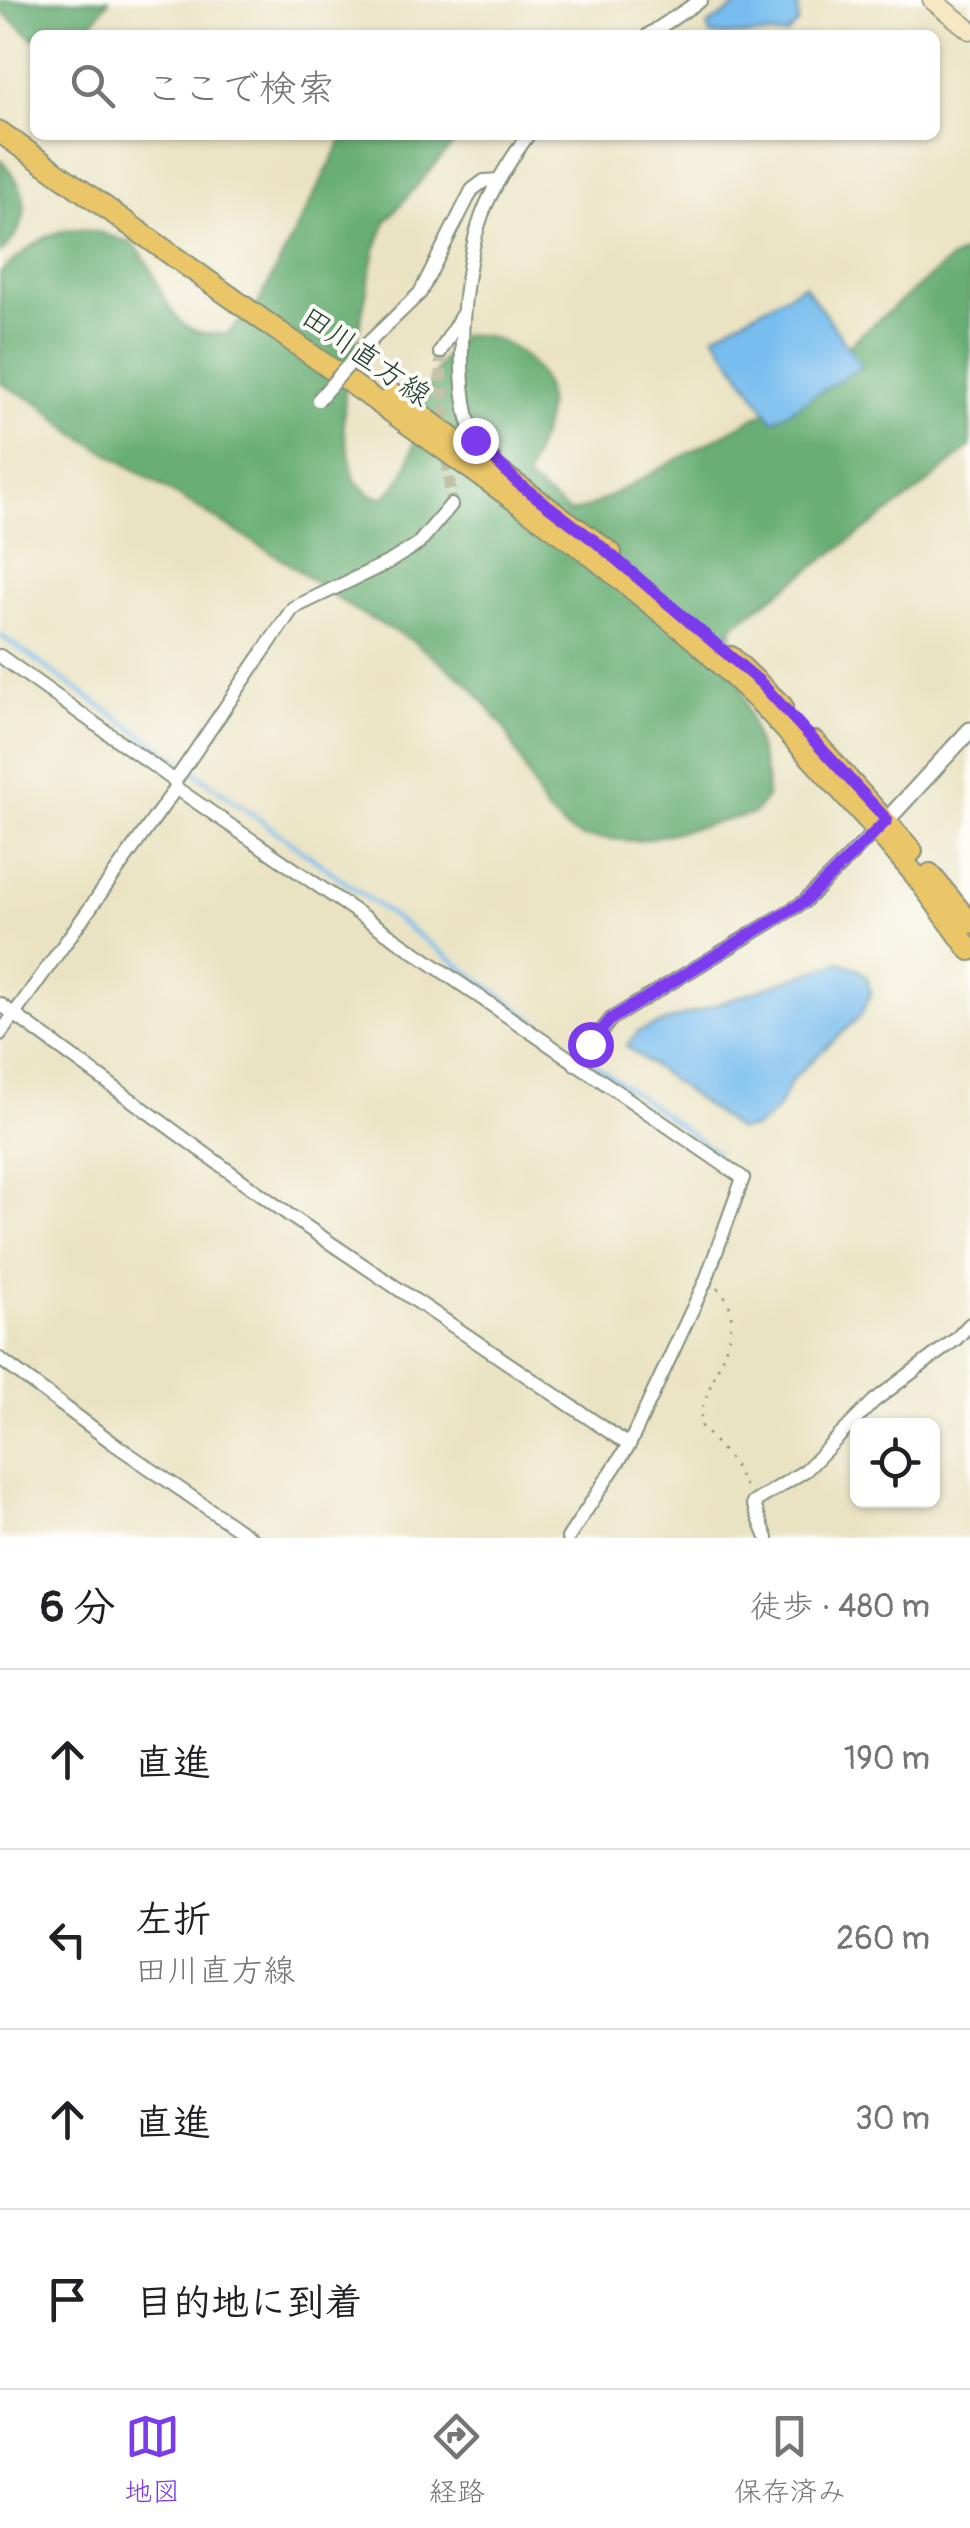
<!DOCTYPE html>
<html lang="ja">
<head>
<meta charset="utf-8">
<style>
  body { margin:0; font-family:Pangolin,"Klee One",sans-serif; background:#f6f6f6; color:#202124 }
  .controls { position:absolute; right:30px; bottom:30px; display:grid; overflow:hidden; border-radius:15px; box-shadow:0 2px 8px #0004 }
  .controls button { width:90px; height:90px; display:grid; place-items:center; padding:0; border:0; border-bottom:2px solid #e0e0e0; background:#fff; color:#202124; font:50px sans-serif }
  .stop { position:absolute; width:30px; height:30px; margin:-22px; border:8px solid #7c3aed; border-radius:50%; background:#fff }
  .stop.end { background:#7c3aed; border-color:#fff; box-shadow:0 2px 10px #0008 }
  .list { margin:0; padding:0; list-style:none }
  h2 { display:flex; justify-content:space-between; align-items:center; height:130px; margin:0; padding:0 40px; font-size:42px }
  h2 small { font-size:32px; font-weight:400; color:#757577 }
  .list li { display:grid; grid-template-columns:65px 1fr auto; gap:30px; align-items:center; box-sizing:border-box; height:180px; padding:0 40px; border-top:2px solid #e0e0e0 }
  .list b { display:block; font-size:38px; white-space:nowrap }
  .list p { margin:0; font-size:32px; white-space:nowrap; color:#757577 }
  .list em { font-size:32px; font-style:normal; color:#757577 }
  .icon { flex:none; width:55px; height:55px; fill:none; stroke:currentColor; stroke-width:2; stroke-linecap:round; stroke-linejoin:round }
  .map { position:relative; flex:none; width:970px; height:1538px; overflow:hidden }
  .search { position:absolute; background:#fff; box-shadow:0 2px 8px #0004; left:30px; right:30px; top:30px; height:110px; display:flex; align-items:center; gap:25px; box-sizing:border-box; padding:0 35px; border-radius:15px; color:#757577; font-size:38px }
  .sheet { height:850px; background:#fff }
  nav { display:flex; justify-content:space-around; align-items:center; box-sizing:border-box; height:140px; border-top:2px solid #e0e0e0; background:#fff; font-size:28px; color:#757577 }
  nav a { display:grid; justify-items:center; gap:5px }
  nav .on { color:#7c3aed }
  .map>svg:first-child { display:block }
</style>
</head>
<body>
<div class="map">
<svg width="970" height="1538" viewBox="0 0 970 1538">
  <rect width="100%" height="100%" fill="#fdfcf7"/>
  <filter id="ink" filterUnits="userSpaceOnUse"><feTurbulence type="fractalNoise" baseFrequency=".01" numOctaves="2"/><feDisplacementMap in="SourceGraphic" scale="20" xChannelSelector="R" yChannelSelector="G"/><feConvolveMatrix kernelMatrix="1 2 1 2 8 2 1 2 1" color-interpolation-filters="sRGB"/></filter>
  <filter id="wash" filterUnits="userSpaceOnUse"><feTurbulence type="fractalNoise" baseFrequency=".0048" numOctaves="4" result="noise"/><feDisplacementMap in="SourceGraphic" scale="40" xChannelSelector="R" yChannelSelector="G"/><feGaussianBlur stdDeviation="2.25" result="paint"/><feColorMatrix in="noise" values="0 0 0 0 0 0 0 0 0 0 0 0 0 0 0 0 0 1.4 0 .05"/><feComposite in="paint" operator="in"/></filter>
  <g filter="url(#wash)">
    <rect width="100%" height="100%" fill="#eae3c3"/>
    <path fill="#69af74" stroke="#447654" stroke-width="2.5" d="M0 0H109L83 35H35V40L0 10Z
      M345 135H461L386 221 375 250 352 363 346 376 343 427 355 481 371 495 382 498C415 478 414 430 425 397 432 375 446 351 462 335 484 333 502 339 520 353 569 392 540 431 526 479L570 513 591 506 776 406 951 259 970 250V447L918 491 731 627 734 659 766 777 767 797 753 814 639 841 581 837 566 829 545 810 504 727 468 683 411 640 354 610 285 561 71 431 42 405 0 383V273C36 241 61 217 110 236 116 238 127 240 132 244 154 262 160 303 182 323 195 335 211 334 227 334L258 304Z
      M0 160C32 191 33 223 0 253Z"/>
    <path fill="#78bdef" stroke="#4c7d92" stroke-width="2.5" d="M746 0H798V24L786 35H710L707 26Z
      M804 285 862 366 773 421 714 335Z
      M840 962 857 968 867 977 871 993 860 1016 793 1078 777 1109 768 1118 754 1128 738 1130 626 1046 639 1031Z"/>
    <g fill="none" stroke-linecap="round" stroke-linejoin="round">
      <path stroke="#78bdef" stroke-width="4" d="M0 635 192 770 567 1044
        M590 1061 716 1152"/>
    </g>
  </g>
  <g filter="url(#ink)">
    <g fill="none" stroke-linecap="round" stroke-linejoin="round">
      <path stroke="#c1c2a6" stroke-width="12" stroke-dasharray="12 6" stroke-linecap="butt" d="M440 352 451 505"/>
      <g stroke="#84907c" stroke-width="16">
        <path id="minor" d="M648 35 701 0
          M366 345 420 293 472 190 484 181 499 180
          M440 352 461 316
          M494 459C487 452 478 445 474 436 452 386 463 266 482 215 493 186 510 160 528 135
          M0 656 175 781
          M176 788 743 1178 706 1280 629 1445 568 1538
          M0 1004 289 1215 629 1445
          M0 1034 176 788 175 781 293 608 389 562 418 544 451 505
          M575 1064 611 1019 804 902 881 825
          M0 1359 113 1443 251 1538
          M767 1538 753 1503 806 1470 874 1401 956 1339 970 1324"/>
      </g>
      <g stroke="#84907c" stroke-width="19">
        <path id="tertiary" d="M887 820 970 730"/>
      </g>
      <g stroke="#84907c" stroke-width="21">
        <path id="secondary" d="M932 0 970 30"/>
      </g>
      <g stroke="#84907c" stroke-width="24">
        <path id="primary" d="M0 132 587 552 695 640 763 705 877 830 916 876 970 950
          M392 394 611 553
          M731 657 782 706
          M815 742 912 851
          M930 874 970 923"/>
      </g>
      <path stroke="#84907c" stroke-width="2.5" stroke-dasharray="2.5 8" stroke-linecap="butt" d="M717 1288C757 1321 700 1385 700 1425L733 1463 748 1492"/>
      <use href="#minor" stroke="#fff" stroke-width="12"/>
      <use href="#tertiary" stroke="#fff" stroke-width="15"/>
      <use href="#secondary" stroke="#f7e8c3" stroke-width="18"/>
      <use href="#primary" stroke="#ebc669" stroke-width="20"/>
      <g stroke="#84907c" stroke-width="16" stroke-linecap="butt">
        <path id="minor-bridge" d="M318 400 366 345"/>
      </g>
      <use href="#minor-bridge" stroke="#fff" stroke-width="12"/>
    </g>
  </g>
  <g fill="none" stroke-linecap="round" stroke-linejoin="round" filter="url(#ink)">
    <path stroke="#7c3aed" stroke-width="12" d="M475 440 518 483 596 542 760 682 887 820 804 902 611 1019 590 1044"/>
  </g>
  <g text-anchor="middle" stroke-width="8" stroke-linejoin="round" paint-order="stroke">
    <g font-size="30" fill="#1f3d34" stroke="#fdfcf7">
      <text transform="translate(366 356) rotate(35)" y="10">田川直方線</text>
    </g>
  </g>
</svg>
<div class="controls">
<button><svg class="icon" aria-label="locate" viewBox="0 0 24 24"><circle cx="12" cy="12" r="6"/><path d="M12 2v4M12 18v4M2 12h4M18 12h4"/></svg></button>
</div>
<div class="stop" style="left:590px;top:1044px"></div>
<div class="stop end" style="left:475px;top:440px"></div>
<div class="search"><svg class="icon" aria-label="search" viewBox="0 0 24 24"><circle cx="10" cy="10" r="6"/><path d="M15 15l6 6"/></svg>ここで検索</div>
</div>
<section class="sheet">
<h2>6 分<small>徒歩 · 480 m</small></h2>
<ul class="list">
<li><svg class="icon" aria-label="ahead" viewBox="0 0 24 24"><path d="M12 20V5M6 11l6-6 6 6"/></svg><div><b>直進</b></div><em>190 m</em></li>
<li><svg class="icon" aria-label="left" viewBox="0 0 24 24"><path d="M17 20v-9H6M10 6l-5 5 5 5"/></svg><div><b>左折</b><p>田川直方線</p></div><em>260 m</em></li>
<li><svg class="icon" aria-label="ahead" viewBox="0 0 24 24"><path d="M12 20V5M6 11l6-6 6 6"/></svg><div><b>直進</b></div><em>30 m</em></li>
<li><svg class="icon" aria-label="arrive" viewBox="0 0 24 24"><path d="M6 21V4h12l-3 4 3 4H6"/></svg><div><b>目的地に到着</b></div></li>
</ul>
</section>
<nav>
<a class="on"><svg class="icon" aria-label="map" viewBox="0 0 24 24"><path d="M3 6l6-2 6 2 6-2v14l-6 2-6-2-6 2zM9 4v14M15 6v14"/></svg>地図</a>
<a><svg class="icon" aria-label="directions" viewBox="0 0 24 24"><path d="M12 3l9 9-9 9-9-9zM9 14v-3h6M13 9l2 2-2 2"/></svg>経路</a>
<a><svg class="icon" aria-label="saved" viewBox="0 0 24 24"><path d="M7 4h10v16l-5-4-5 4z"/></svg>保存済み</a>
</nav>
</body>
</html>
